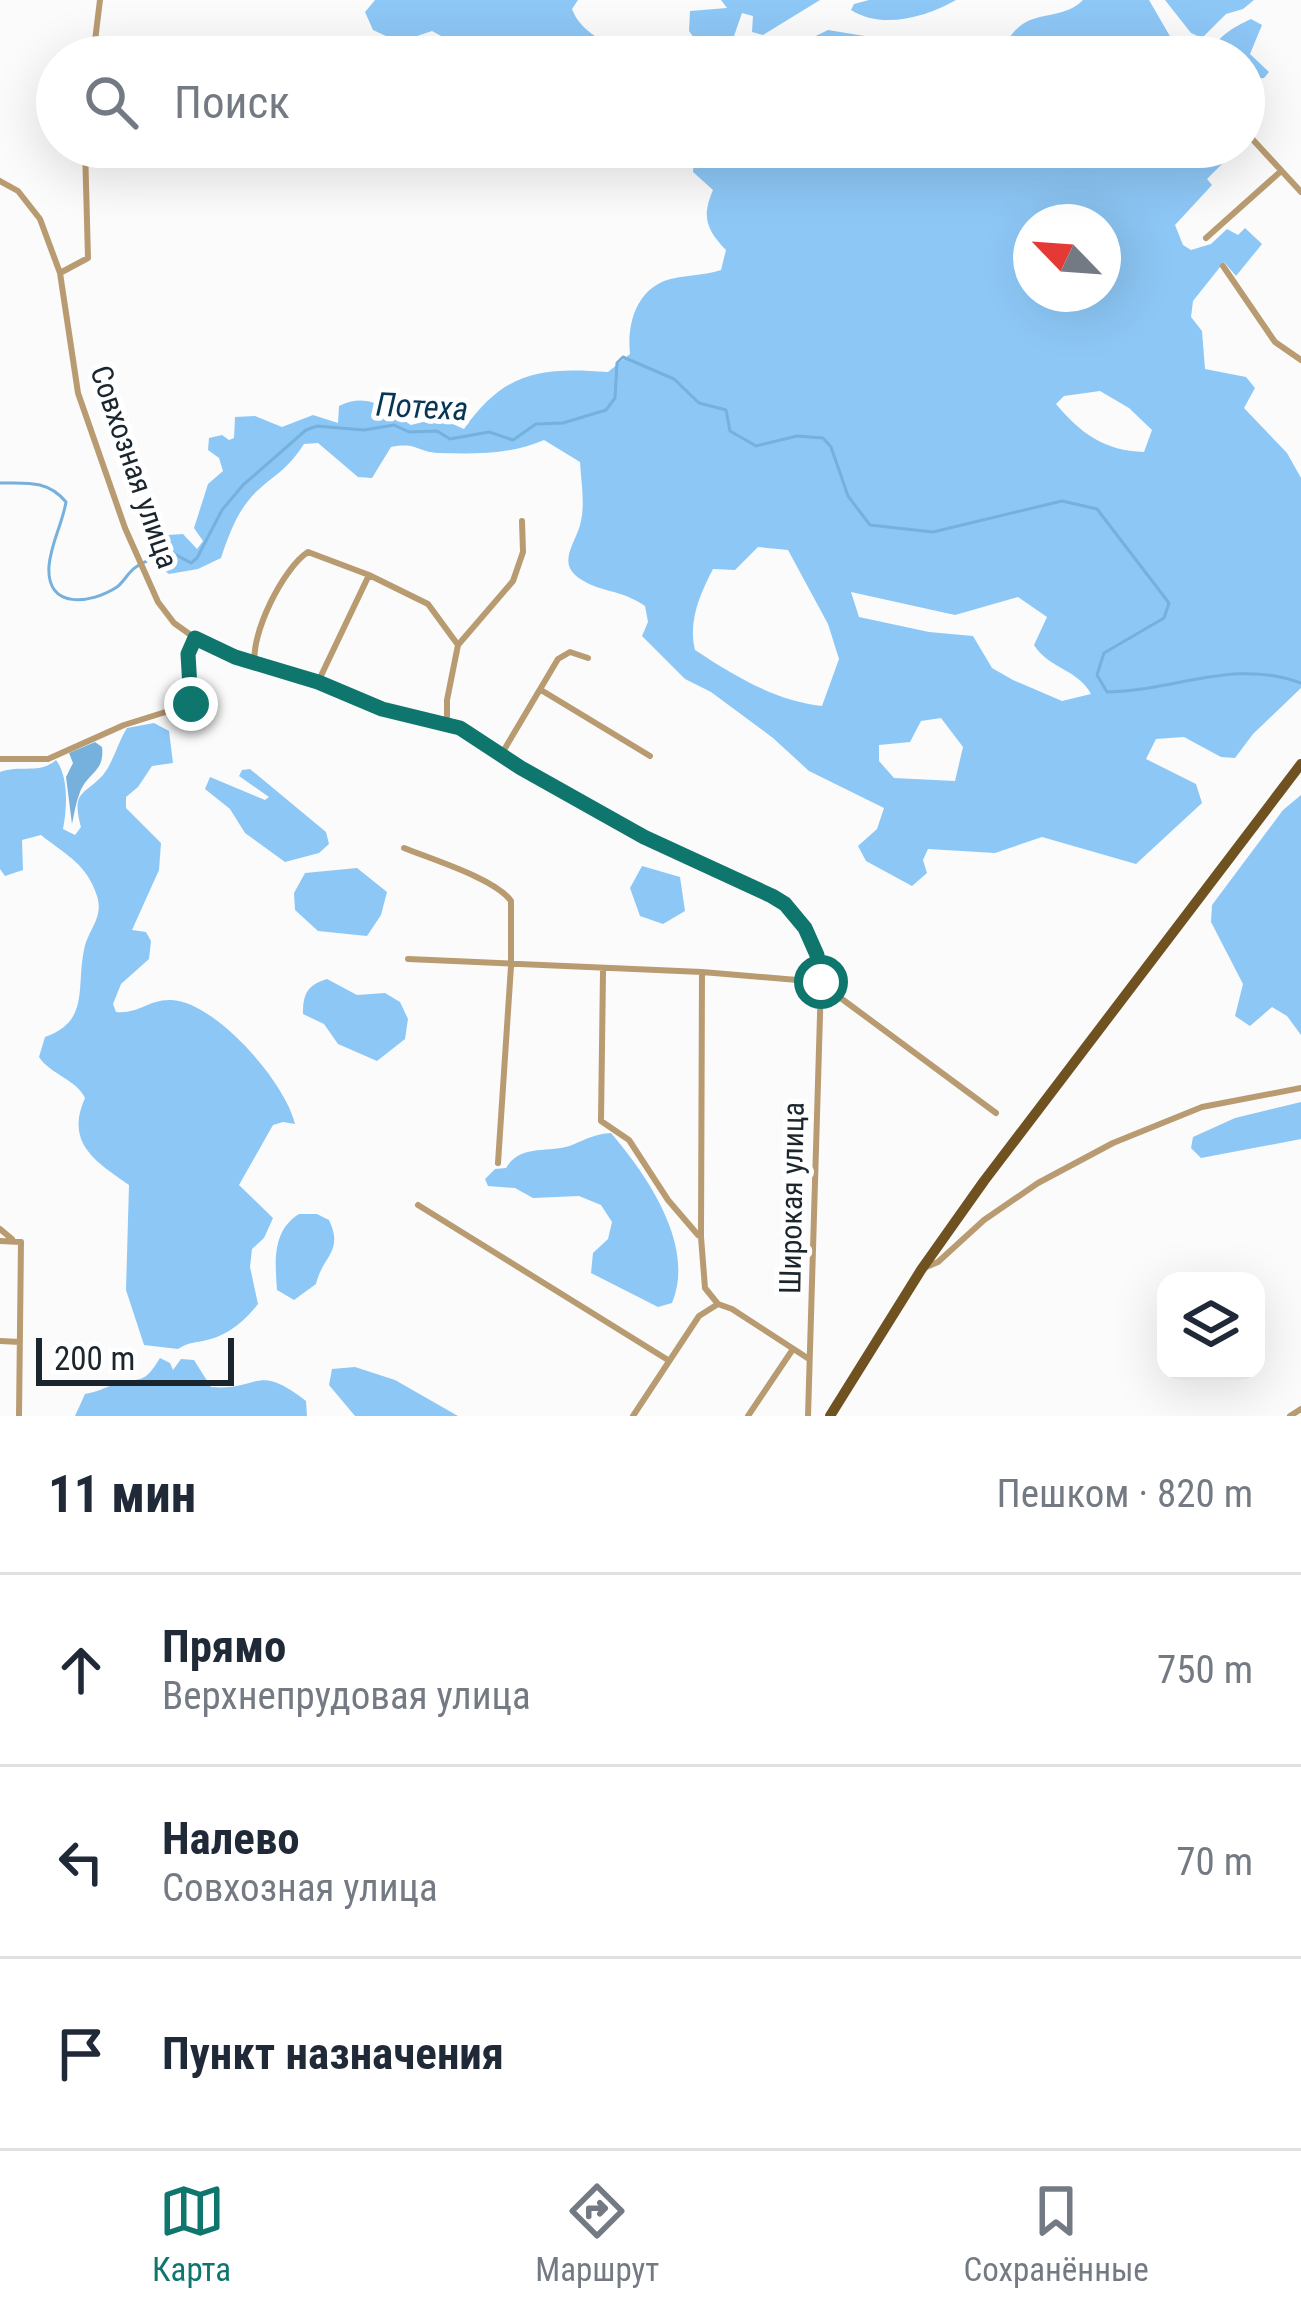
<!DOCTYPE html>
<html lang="ru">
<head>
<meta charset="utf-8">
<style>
  body { margin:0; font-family:"Roboto Condensed",sans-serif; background:#f6f6f7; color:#1f2937 }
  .controls { position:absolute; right:36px; bottom:36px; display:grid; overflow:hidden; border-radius:24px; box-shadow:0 12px 48px #0002 }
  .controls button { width:108px; height:108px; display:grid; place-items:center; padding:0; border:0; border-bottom:3px solid #e0e1e3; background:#fff; color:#1f2937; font:60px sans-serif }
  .compass { position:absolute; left:1013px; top:204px; width:108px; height:108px; border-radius:50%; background:#fff; box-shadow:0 12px 48px #0002; rotate:295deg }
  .scale { position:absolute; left:36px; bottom:30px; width:198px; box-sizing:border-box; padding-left:12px; border:6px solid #1a252d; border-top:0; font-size:33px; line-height:42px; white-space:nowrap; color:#1a252d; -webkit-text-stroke:9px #fff; paint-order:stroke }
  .stop { position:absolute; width:36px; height:36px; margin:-27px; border:9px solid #0f766e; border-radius:50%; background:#fff }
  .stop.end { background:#0f766e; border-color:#fff; box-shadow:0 3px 12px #0008 }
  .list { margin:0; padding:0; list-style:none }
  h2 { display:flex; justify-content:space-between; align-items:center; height:156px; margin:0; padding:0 48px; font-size:51px }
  h2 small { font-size:39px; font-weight:400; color:#747a83 }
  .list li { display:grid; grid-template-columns:78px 1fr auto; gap:36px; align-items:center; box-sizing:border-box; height:192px; padding:0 48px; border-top:3px solid #e0e1e3 }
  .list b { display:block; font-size:45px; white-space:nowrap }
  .list p { margin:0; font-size:39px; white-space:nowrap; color:#747a83 }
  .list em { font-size:39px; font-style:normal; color:#747a83 }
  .icon { flex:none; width:66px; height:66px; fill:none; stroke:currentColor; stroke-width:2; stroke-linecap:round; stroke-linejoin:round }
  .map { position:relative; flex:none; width:1301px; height:1416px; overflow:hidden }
  .search { position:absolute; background:#fff; box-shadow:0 12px 48px #0002; left:36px; right:36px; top:36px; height:132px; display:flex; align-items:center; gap:30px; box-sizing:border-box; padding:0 42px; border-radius:66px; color:#747a83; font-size:45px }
  .sheet { height:732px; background:#fff }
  nav { display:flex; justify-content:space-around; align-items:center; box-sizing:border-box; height:168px; border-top:3px solid #e0e1e3; background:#fff; font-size:33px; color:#747a83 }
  nav a { display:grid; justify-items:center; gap:6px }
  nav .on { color:#0f766e }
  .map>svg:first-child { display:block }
</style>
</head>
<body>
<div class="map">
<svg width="1301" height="1416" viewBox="0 0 1301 1416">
  <rect width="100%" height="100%" fill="#fbfbfb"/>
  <path fill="#8dc7f6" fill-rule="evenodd" d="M375 0H578L572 9C580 30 600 40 619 49V57H463L456 44 432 31 399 42 373 30 365 12Z
    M721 0H820L763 35 752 32 753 16 742 13 734 36 700 46 689 31 690 11 727 8Z
    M869 0H956C926 17 882 30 851 10L854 4Z
    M1083 0H1149L1182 57H773L828 30 907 43 933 54 996 52C1007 43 1013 29 1026 22 1046 12 1066 17 1083 0Z
    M1165 0H1254L1243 9 1226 14 1202 38 1191 33Z
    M1251 19 1262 25 1250 54 1269 72 1264 78 1252 79 1257 97 1252 105 1244 101V57H1211C1213 38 1234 27 1251 19Z
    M695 147H1216L1227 159 1207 179 1212 185 1175 225 1183 245 1191 250 1211 244 1227 229 1238 235 1245 228 1262 244 1236 276 1224 262 1193 301 1191 317 1202 331 1205 369 1246 377 1255 388 1244 408 1287 453 1301 478V688L1253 734 1235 758 1221 757 1184 737 1156 739 1146 759 1196 784 1202 803 1136 864 1042 837 995 853 928 849 923 860 927 873 912 886 866 861 858 846 877 829 884 808 809 771 773 738 711 692 685 679 642 636 648 622 645 606C620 589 603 593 582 580 554 563 577 543 581 521 585 503 581 480 580 462L544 440C509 455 475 454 438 453 417 452 417 442 391 447L372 478 358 477 318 443 304 444C287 470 278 472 257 491 238 509 229 534 221 558L198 569 169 574 160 567 161 549 168 535 183 534 197 549 203 541 194 528 208 484 223 471 219 458 208 450 209 438 222 435 229 440 234 438 235 417 255 416 282 427 313 415 338 423 339 406C368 391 387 409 411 425L439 418 464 429C505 371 541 367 608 372L630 354C627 326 635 293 664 281 681 275 703 276 721 270L726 250C707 230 701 217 713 190L693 172ZM1031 222H1103V294H1031ZM1100 391 1129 408 1152 430 1144 452C1105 451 1080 433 1056 404L1064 396ZM758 547 788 550 828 624 839 659 822 706C775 701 733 675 695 650 688 621 700 594 713 569L735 570ZM851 592 955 615 1018 597 1047 617 1034 645C1049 669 1078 669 1091 694L1062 701 1013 680 992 668 973 636 929 632 859 617ZM941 718 963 747 955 781 894 778 879 761V745L910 742 921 721Z
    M154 723 169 731 173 763 152 766 138 787 126 797V808L161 843 159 870 132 930 146 932 151 941 149 959 121 984 113 1004 116 1012C140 1014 149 999 171 1000 215 1001 286 1083 295 1124L283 1122 273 1125 239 1185 273 1218 264 1238 252 1249 250 1267 258 1304C246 1320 227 1336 207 1340 195 1343 189 1342 178 1349L144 1345 126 1290 129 1185C95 1161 65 1143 85 1098 76 1079 51 1075 39 1057L45 1037C90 1021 76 988 84 950 88 929 104 918 97 896 87 864 66 855 41 835L22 840 23 870 5 876 0 869V772C20 764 39 775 56 760 69 777 67 809 63 829L75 835 81 827C71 790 84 796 103 775 113 763 118 742 127 728Z
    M250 769 326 832 329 844 319 853 285 862 245 833 230 809 205 789 210 777 265 800 269 797 239 776 242 770Z
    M1301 795V1035L1287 1016 1272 1007 1250 1026 1235 1016 1243 984 1211 922 1212 905 1283 810Z
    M642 866 680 877 685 911 663 924 640 916 630 888Z
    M357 868 387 892 381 915 367 936 318 931 295 910 294 893 305 873Z
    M327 979 357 995 385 993 400 1002 408 1019 405 1039 377 1061 338 1044 324 1024 303 1014C303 994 307 985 327 979Z
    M1301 1102V1139L1201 1158 1191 1148 1193 1137 1235 1118Z
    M611 1133C647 1175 696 1246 672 1303L658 1307 591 1273 593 1253 608 1239 612 1222 601 1205 579 1196 533 1198 515 1188 488 1186 485 1179 495 1169 506 1168C521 1143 548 1154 572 1145 587 1139 594 1134 611 1133Z
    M299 1214H317L329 1220C344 1252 323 1255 316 1284L294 1300 277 1290C275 1261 272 1231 299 1214Z
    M160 1358 170 1363 173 1370 181 1359 194 1360 211 1387C261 1391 255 1362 306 1401L307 1416H75L85 1394C98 1392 105 1387 116 1384 142 1376 143 1386 160 1358Z
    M355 1367 395 1380 458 1416H355L329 1385 332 1369Z"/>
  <path fill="#76b0dd" d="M95 742 102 747C105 772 88 772 80 792 76 802 74 814 72 824L66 777 73 763 69 753Z"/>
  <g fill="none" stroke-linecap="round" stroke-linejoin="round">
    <path stroke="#76b0dd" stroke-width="3" d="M0 483C27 483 48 480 66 502 62 525 51 543 49 566 46 610 91 604 117 587 124 582 128 572 136 567 145 560 160 556 171 552L191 563 197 558 222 510 243 485 306 430 317 426 364 430 394 425 409 432 437 431 450 439 489 432 513 440 536 424 563 423 606 410 615 398 617 363 623 357 674 379 699 403 726 410 730 431 756 446 797 436 823 438 831 447 848 496 870 525 933 532 1062 501 1097 509 1169 603 1164 618 1104 653 1097 675 1107 692C1176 691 1233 658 1301 683"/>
    <path stroke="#b99b71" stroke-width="6" d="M93 57 100 0
      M1244 130 1301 192
      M0 181 18 191 40 219 60 273 78 393 125 528 158 602 174 623 195 638 248 662 318 682 400 715 460 728 644 837 772 895 805 928 817 955 821 982 808 1416
      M1206 238 1280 172
      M1223 266 1275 342 1301 360
      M60 273 88 258 85 147
      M255 664C250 635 283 568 308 552L369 575 428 604 458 645
      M318 682 369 575
      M541 690 650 756
      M447 723V700L458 645 513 581 523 552 522 521
      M501 755 558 659 570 652 588 658
      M0 759H48L124 725 191 704 188 654 195 638
      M404 848C431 859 496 879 511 901V966L498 1163
      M408 959 702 972
      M603 971 601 1121 629 1140 668 1200 698 1235
      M822 993 842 999 996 1113
      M418 1205 668 1360
      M0 1229 12 1239
      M0 1241 21 1242 19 1416
      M924 1268 938 1262 984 1220 1038 1183 1113 1143 1202 1107 1301 1088
      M718 1304 705 1288 701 1237 702 972 821 982
      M718 1304 732 1309 809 1359
      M0 1341 20 1342
      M633 1416 699 1316 718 1304
      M748 1416 793 1349
      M1290 1416 1301 1409"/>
    <path stroke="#705120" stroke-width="10" d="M830 1416 921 1270 984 1181 1301 764"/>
  </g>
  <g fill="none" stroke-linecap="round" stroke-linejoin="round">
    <path stroke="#0f766e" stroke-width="15" d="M191 704 188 654 195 638 235 657 318 682 382 709 460 728 521 768 644 837 772 896 785 904 805 928 817 955 821 982"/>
  </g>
  <g text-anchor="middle" stroke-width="10" stroke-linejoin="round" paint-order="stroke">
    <g font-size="30" fill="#1a252d" stroke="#fff">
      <text transform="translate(134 467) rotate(71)" y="10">Совхозная улица</text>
      <text transform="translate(792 1198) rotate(-89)" y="10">Широкая улица</text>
    </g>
    <g font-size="33" font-style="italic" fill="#073655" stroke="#fff">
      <text transform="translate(422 406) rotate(3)" y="12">Потеха</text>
    </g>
  </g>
</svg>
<div class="controls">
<button><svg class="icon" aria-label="layers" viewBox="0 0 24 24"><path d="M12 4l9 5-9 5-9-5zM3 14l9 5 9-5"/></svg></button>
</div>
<svg class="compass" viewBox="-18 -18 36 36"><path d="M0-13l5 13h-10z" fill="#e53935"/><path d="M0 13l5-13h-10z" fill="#747a83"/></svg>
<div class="scale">200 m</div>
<div class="stop" style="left:821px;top:982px"></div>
<div class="stop end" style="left:191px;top:704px"></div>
<div class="search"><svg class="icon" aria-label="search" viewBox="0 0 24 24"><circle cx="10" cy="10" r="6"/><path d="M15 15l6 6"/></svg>Поиск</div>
</div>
<section class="sheet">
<h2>11 мин<small>Пешком · 820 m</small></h2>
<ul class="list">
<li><svg class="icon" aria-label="ahead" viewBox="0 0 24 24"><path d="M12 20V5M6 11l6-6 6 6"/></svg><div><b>Прямо</b><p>Верхнепрудовая улица</p></div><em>750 m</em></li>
<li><svg class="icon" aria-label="left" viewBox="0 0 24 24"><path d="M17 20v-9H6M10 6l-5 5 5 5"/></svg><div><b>Налево</b><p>Совхозная улица</p></div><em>70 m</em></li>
<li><svg class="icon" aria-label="arrive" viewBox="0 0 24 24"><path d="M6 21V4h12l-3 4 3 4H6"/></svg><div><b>Пункт назначения</b></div></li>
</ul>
</section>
<nav>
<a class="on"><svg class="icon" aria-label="map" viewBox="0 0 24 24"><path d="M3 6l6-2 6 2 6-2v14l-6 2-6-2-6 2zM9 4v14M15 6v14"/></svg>Карта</a>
<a><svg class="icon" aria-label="directions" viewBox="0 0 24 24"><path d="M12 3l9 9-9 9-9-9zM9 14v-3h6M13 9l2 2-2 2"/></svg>Маршрут</a>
<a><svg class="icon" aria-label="saved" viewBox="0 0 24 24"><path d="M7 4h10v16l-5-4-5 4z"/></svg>Сохранённые</a>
</nav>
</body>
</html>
